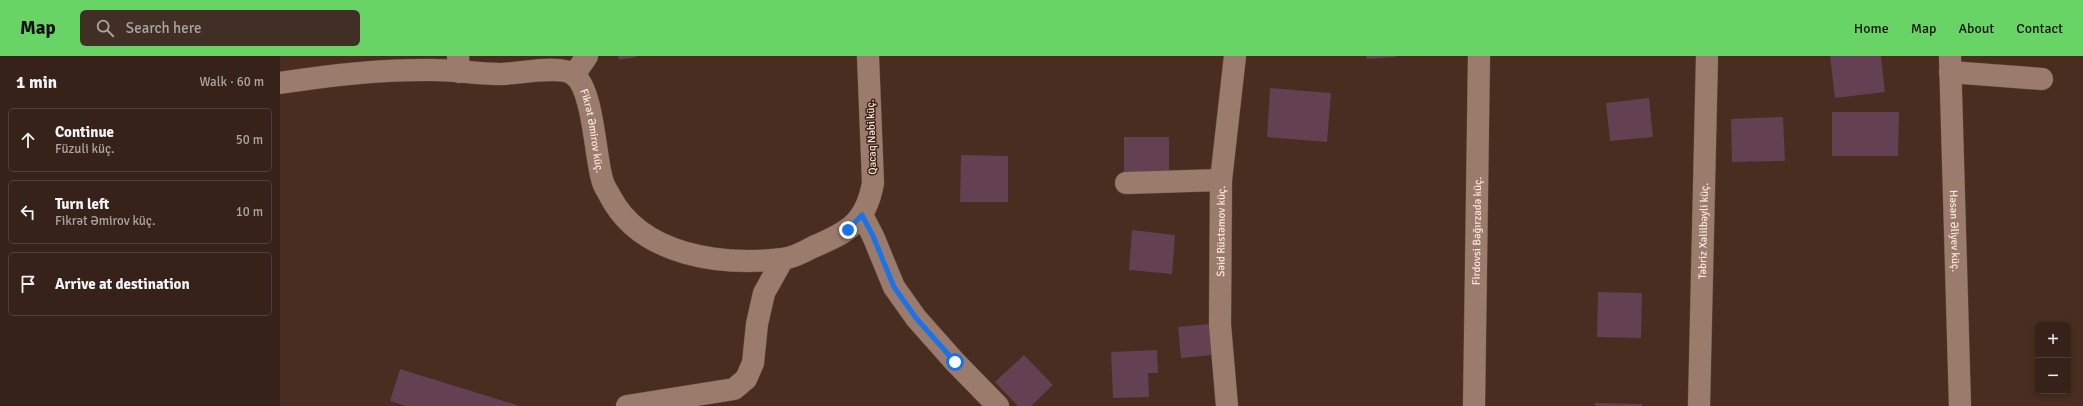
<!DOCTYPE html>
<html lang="en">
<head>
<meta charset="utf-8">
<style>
  body { margin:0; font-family:Signika,sans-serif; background:#412f25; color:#f1f3f6 }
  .controls { position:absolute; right:12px; bottom:12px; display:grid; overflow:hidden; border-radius:6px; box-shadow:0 2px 6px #0003 }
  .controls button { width:36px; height:36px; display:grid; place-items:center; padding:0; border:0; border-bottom:1px solid #503f37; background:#362218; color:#f1f3f6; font:20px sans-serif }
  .stop { position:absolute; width:12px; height:12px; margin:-9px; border:3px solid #1a73e8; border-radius:50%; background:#fff }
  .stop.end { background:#1a73e8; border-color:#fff; box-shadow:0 1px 4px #0008 }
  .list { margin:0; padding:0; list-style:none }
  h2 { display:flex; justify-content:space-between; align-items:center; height:52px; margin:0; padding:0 16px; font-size:17px }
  h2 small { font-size:13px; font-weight:400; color:#aaa4a2 }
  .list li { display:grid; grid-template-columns:26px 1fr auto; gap:12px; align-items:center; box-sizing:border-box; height:64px; margin:0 8px 8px; padding:0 8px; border:1px solid #503f37; border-radius:6px }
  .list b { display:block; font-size:15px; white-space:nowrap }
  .list p { margin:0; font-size:13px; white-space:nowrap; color:#aaa4a2 }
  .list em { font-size:13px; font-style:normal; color:#aaa4a2 }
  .icon { flex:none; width:22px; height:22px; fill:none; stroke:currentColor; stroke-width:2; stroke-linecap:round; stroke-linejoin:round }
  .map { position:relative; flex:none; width:1803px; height:350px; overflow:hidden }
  header { display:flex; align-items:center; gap:24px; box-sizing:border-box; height:56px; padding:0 20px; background:#68d465; color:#111 }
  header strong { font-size:19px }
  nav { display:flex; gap:22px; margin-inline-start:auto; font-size:14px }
  .search { width:280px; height:36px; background:#412f25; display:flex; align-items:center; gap:10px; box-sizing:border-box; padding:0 14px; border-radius:6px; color:#aaa4a2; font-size:15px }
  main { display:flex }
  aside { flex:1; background:#362218 }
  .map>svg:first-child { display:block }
</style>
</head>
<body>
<header>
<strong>Map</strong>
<div class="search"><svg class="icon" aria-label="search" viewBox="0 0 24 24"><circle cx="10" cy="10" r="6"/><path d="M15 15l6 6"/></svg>Search here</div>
<nav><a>Home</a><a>Map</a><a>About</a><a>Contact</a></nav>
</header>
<main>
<aside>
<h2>1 min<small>Walk · 60 m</small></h2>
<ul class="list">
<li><svg class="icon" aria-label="ahead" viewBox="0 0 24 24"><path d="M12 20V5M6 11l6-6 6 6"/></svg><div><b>Continue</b><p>Füzuli küç.</p></div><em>50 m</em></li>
<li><svg class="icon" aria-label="left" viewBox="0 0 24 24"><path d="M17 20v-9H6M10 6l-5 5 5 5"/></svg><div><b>Turn left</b><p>Fikrət Əmirov küç.</p></div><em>10 m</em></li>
<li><svg class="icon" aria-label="arrive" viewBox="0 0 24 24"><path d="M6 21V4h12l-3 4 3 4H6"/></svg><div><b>Arrive at destination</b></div></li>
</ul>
</aside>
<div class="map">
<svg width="1803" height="350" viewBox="0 0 1803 350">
  <rect width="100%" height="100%" fill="#482d20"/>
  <path fill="#634052" d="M338 0H356V1L339 4Z
    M1086 0H1116V1L1087 3Z
    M1550 0H1601L1605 36 1555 42Z
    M990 32 1051 37 1047 86 987 81Z
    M1369 42 1373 81 1330 85 1326 47Z
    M1552 56H1619L1618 100H1552Z
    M1503 61 1505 105 1452 106 1451 63Z
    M844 81H889V124H844Z
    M681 99 728 100V146H680Z
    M852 174 895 179 892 218 849 214Z
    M1318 236 1362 237 1361 282 1317 281Z
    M929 268 932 299 901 302 898 271Z
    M877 294 878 317H868L869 341 833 342 831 296Z
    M744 299 773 329 751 350H738L715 326Z
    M120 313 240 350H126L110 345Z
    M1315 347 1362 348V350H1315Z"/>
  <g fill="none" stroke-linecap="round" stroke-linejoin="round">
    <g stroke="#624b40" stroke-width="23">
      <g id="minor">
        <path d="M178 0 179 16"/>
        <path id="s1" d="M1670 0 1680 350"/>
        <path d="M1670 16 1762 23"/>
        <path d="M294 19 307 0"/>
        <path d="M846 127 941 124"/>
        <path d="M582 159 593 180 614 231 636 262 675 306 718 350"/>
        <path d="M347 350 454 333 466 323 473 307 477 268 484 237 503 203"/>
        <path id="s2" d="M947 350 940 269 941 124 955 0"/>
        <path id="s3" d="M1194 350 1199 0"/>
        <path id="s4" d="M1419 350 1427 0"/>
      </g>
    </g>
    <g stroke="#624b40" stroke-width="23">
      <g id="tertiary">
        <path id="s5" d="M0 27C50 19 102 13 153 14 175 14 198 18 220 18 238 18 281 8 294 19 313 33 315 99 322 123 323 129 327 134 330 140 361 200 441 210 502 203 512 202 524 196 533 191 569 176 586 166 593 127L588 0"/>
      </g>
    </g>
    <use href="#minor" stroke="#9b7b6b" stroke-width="22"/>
    <use href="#tertiary" stroke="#9b7b6b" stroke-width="22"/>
  </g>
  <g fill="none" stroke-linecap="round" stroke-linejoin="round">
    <path stroke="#1a73e8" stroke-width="5" d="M568 174 582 159 593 180 614 231 636 262 675 306"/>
  </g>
  <g text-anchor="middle" stroke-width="3" stroke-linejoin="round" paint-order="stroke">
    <g font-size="11" fill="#f8e6de" stroke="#3d2316">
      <text dy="4" stroke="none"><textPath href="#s5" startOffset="356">Fikrət Əmirov küç.</textPath></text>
      <text transform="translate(591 81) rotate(-92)" y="4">Qacaq Nəbi küç.</text>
      <text dy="4" stroke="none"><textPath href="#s2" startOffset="175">Səid Rüstəmov küç.</textPath></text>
      <text dy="4" stroke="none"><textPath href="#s3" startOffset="175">Firdovsi Bağırzadə küç.</textPath></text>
      <text dy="4" stroke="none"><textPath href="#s4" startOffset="175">Təbriz Xəlilbəyli küç.</textPath></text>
      <text dy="4" stroke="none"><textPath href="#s1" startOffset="175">Həsən Əliyev küç.</textPath></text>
    </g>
  </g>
</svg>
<div class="controls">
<button>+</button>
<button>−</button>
</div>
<div class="stop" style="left:675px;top:306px"></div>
<div class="stop end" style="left:568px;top:174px"></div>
</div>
</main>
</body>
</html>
